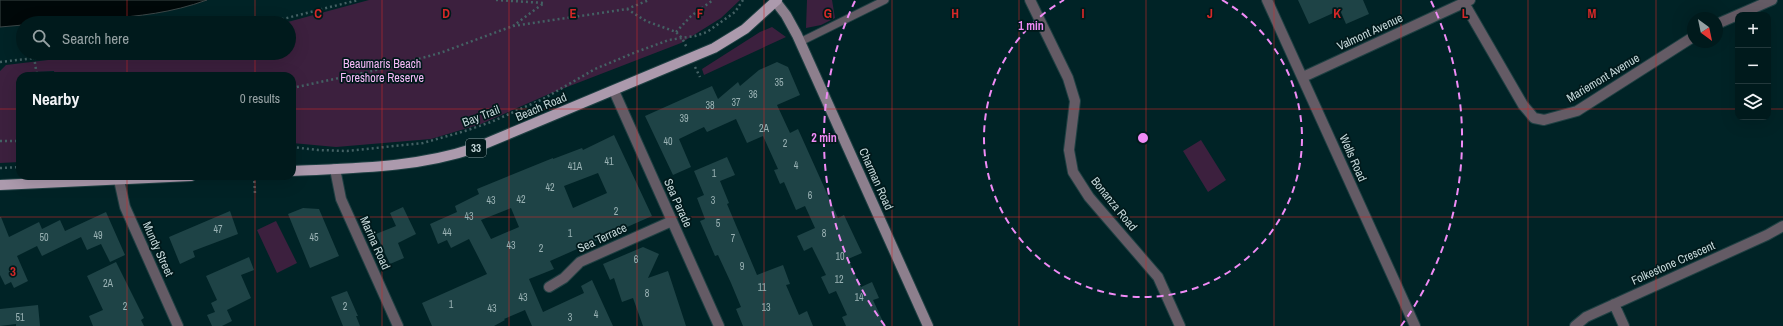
<!DOCTYPE html>
<html lang="en">
<head>
<meta charset="utf-8">
<style>
  body { margin:0; font-family:"Archivo Narrow",sans-serif; background:#0a2325; color:#f1f3f6 }
  .controls { position:absolute; right:12px; top:12px; display:grid; overflow:hidden; border-radius:8px; box-shadow:0 4px 16px #0002 }
  .controls button { width:36px; height:36px; display:grid; place-items:center; padding:0; border:0; border-bottom:1px solid #22383b; background:#001a1c; color:#f1f3f6; font:20px sans-serif }
  .compass { position:absolute; left:1687px; top:12px; width:36px; height:36px; border-radius:50%; background:#001a1c; box-shadow:0 4px 16px #0002; rotate:147deg }
  .list { margin:0; padding:0; list-style:none }
  h2 { display:flex; justify-content:space-between; align-items:center; height:52px; margin:0; padding:0 16px; font-size:17px }
  h2 small { font-size:13px; font-weight:400; color:#95a1a3 }
  .icon { flex:none; width:22px; height:22px; fill:none; stroke:currentColor; stroke-width:2; stroke-linecap:round; stroke-linejoin:round }
  .map { position:relative; flex:none; width:1783px; height:326px; overflow:hidden }
  .search { position:absolute; background:#001a1c; box-shadow:0 4px 16px #0002; left:16px; top:16px; width:280px; height:44px; display:flex; align-items:center; gap:10px; box-sizing:border-box; padding:0 14px; border-radius:22px; color:#95a1a3; font-size:15px }
  .panel { position:absolute; background:#001a1c; box-shadow:0 4px 16px #0002; left:16px; top:72px; width:280px; height:108px; border-radius:12px }
  .map>svg:first-child { display:block }
</style>
</head>
<body>
<div class="map">
<svg width="1783" height="326" viewBox="0 0 1783 326">
  <rect width="100%" height="100%" fill="#002326"/>
  <path fill="#3c203e" d="M369 0H740L721 18 681 43 549 94 481 124 431 139 336 147 292 143V76H55L54 71 30 72 31 76H20V162L0 163V71L6 65 107 53H289V23H284Z
    M807 0H832L835 18 821 25 806 28Z
    M772 27 786 37 704 75 702 69 760 32Z
    M1201 140 1226 180 1208 192 1183 151Z
    M276 221 297 263 277 273 257 230Z"/>
  <path fill="#000809" stroke="#3b4647" d="M0 0H207C171 13 140 16 102 19 76 21 50 23 23 23V25L0 27Z"/>
  <path fill="#1e4346" fill-rule="evenodd" d="M1298 0H1363L1369 14 1346 24 1340 10 1309 24Z
    M777 62 788 67 800 95 777 105 790 133 798 129 838 218 844 215 862 253 848 259 861 287 872 282 879 298 873 300 885 326H846L842 317 847 315 836 291 829 294 821 277 826 275 812 247 804 251 797 236 815 228 805 206 796 210 784 182 780 184 774 170 778 169 763 136 747 143 736 119 707 132 704 127 679 139 691 167 673 175 645 116 712 86 718 99 738 82 740 86 759 70Z
    M614 135 652 216 550 261 554 269 529 279 543 312 584 293 581 286 592 280 613 326H532L525 310 504 319 505 320 494 326H432L422 303 487 274 469 239 451 248 447 240 438 244 430 224 457 212 455 206 479 194 477 189 553 158V159L582 148 583 150ZM598 173 607 193 573 208 564 186ZM511 208 519 227 491 239 481 220Z
    M727 157 735 175 720 181 729 203 727 204 757 275 783 265 790 284 786 285 799 315 807 311 813 326H743L736 309 741 307 731 283 718 255 715 256 700 221 705 219 697 198 704 195 694 171Z
    M403 207 416 234 398 243 404 258 390 264 376 234 396 226 390 213Z
    M303 208 319 209 339 256 310 268 288 214Z
    M230 211 238 234 193 251 195 257 180 264 169 237Z
    M106 212 125 255 110 262 101 244 87 250 81 237 42 256 37 246 17 256 28 281 14 288 11 282 5 285 0 275V217H1L9 237 39 222 42 229 60 220 65 231Z
    M643 247 659 254 648 278 668 271 686 326H643L633 298 622 302 614 278 610 280 603 264Z
    M249 257 254 270 241 275 251 298 227 310 232 321 222 326H212L207 315 215 312 211 303 217 300 206 276Z
    M116 262 144 318 141 320 144 326H93L89 316 103 310 87 276Z
    M347 291 358 316H356L360 326H343L331 297Z
    M38 305 40 326H16V324L0 326V309Z"/>
  <g fill="none" stroke-linecap="round" stroke-linejoin="round">
    <g stroke="#1f4043" stroke-width="9">
      <path id="lane" d="M800 42 885 0"/>
    </g>
    <g stroke="#1f4043" stroke-width="12">
      <path id="street" d="M1030 0 1068 78 1075 101 1069 150 1073 172 1089 197 1158 277 1180 326
        M1267 0 1415 326
        M1464 3 1523 105 1534 118 1544 120 1577 111 1693 37
        M1717 24 1772 0
        M1303 77 1470 0
        M614 91 719 326
        M335 169 341 199 398 326
        M119 180 125 207 178 326
        M549 287 564 278 580 262 672 221
        M1614 304 1624 326
        M1575 326 1586 317 1767 235 1783 226"/>
    </g>
    <g stroke="#1f4043" stroke-width="12">
      <path id="secondary" d="M776 2 786 15 797 35 928 326"/>
    </g>
    <g stroke="#1f4043" stroke-width="12">
      <path id="primary" d="M292 171C354 168 416 168 475 148L714 48 745 29 777 0
        M0 185 191 176"/>
    </g>
    <path stroke="#446164" stroke-width="2.5" stroke-dasharray="2 3" stroke-linecap="butt" d="M496 0 544 3 513 26
      M627 9 646 21 676 32 682 38 687 48
      M267 23 358 0
      M676 32 691 16 713 0
      M34 57 37 76
      M0 62 78 53
      M695 67 700 77
      M292 88 386 68 440 53 513 26 627 9 649 0
      M0 141H20
      M292 147 318 150 347 151 423 143 465 131 491 122 543 99 595 69 636 52 669 40 695 36 707 32 735 12 743 0
      M0 168 20 167
      M254 176 255 194"/>
    <use href="#lane" stroke="#645b65" stroke-width="7"/>
    <use href="#street" stroke="#645b65" stroke-width="10"/>
    <use href="#secondary" stroke="#8d7f8d" stroke-width="10"/>
    <use href="#primary" stroke="#ac9aad" stroke-width="10"/>
  </g>
  <path fill="none" stroke="#d62828" stroke-width="1" stroke-opacity="0.55" d="M127 0V23M255 0V23M382 0V326M509 0V326M637 0V326M764 0V326M892 0V326M1019 0V326M1146 0V326M1274 0V326M1401 0V326M1528 0V326M1656 0V326M127 53V76M255 53V76M0 109H20M292 109H1738M1768 109H1783M127 176V326M255 176V326M0 217H1783"/>
  <g fill="none" stroke="#f08bf6" stroke-width="2" stroke-dasharray="7 5">
    <path d="M1222 0A159 159 0 1 1 1064 0"/>
    <path d="M885 326A319 319 0 0 1 855 1M1431 1A319 319 0 0 1 1401 326"/>
  </g>
  <g text-anchor="middle" stroke-width="3.5" stroke-linejoin="round" paint-order="stroke">
    <g font-size="10" fill="#9ab2b4">
      <text x="779" y="86">35</text>
      <text x="753" y="98">36</text>
      <text x="736" y="106">37</text>
      <text x="710" y="109">38</text>
      <text x="684" y="122">39</text>
      <text x="764" y="132">2A</text>
      <text x="668" y="145">40</text>
      <text x="785" y="147">2</text>
      <text x="609" y="165">41</text>
      <text x="796" y="169">4</text>
      <text x="575" y="170">41A</text>
      <text x="714" y="177">1</text>
      <text x="550" y="191">42</text>
      <text x="810" y="199">6</text>
      <text x="521" y="203">42</text>
      <text x="491" y="204">43</text>
      <text x="713" y="204">3</text>
      <text x="616" y="215">2</text>
      <text x="469" y="220">43</text>
      <text x="718" y="227">5</text>
      <text x="218" y="233">47</text>
      <text x="447" y="236">44</text>
      <text x="570" y="237">1</text>
      <text x="824" y="237">8</text>
      <text x="98" y="239">49</text>
      <text x="44" y="241">50</text>
      <text x="314" y="241">45</text>
      <text x="733" y="242">7</text>
      <text x="511" y="249">43</text>
      <text x="541" y="252">2</text>
      <text x="840" y="260">10</text>
      <text x="636" y="263">6</text>
      <text x="742" y="270">9</text>
      <text x="839" y="283">12</text>
      <text x="108" y="287">2A</text>
      <text x="762" y="291">11</text>
      <text x="647" y="297">8</text>
      <text x="523" y="301">43</text>
      <text x="859" y="301">14</text>
      <text x="451" y="308">1</text>
      <text x="125" y="310">2</text>
      <text x="345" y="310">2</text>
      <text x="766" y="311">13</text>
      <text x="492" y="312">43</text>
      <text x="596" y="318">4</text>
      <text x="20" y="321">51</text>
      <text x="570" y="321">3</text>
    </g>
    <rect fill="#00191b" stroke="#899ea0" stroke-width="1" x="466" y="139" width="20" height="18" rx="3"/>
    <g font-size="11" font-weight="bold" fill="#c4d7d9">
      <text x="476" y="152">33</text>
    </g>
    <g font-size="12" fill="#c4d7d9" stroke="#00191b">
      <text transform="translate(1370 32) rotate(-25)" y="4">Valmont Avenue</text>
      <text transform="translate(1603 78) rotate(-31)" y="4">Mariemont Avenue</text>
      <text transform="translate(541 107) rotate(-23)" y="4">Beach Road</text>
      <text transform="translate(481 116) rotate(-21)" y="4">Bay Trail</text>
      <text transform="translate(1353 158) rotate(66)" y="4">Wells Road</text>
      <text transform="translate(876 179) rotate(66)" y="4">Charman Road</text>
      <text transform="translate(678 203) rotate(66)" y="4">Sea Parade</text>
      <text transform="translate(1114 204) rotate(51)" y="4">Bonanza Road</text>
      <text transform="translate(602 238) rotate(-25)" y="4">Sea Terrace</text>
      <text transform="translate(375 243) rotate(66)" y="4">Marina Road</text>
      <text transform="translate(158 249) rotate(66)" y="4">Mundy Street</text>
      <text transform="translate(1673 263) rotate(-24)" y="4">Folkestone Crescent</text>
    </g>
    <g font-size="12" fill="#f6baf9" stroke="#00191b">
      <text x="382" y="68">Beaumaris Beach<tspan x="382" dy="14">Foreshore Reserve</tspan></text>
    </g>
  </g>
  <g font-size="13" text-anchor="middle" font-weight="bold" fill="#d62828" stroke="#00191b" stroke-width="3.5" stroke-linejoin="round" paint-order="stroke">
    <text x="318" y="18">C</text>
    <text x="446" y="18">D</text>
    <text x="573" y="18">E</text>
    <text x="700" y="18">F</text>
    <text x="828" y="18">G</text>
    <text x="955" y="18">H</text>
    <text x="1083" y="18">I</text>
    <text x="1210" y="18">J</text>
    <text x="1337" y="18">K</text>
    <text x="1465" y="18">L</text>
    <text x="1592" y="18">M</text>
    <text x="13" y="276">3</text>
  </g>
  <circle cx="1143" cy="138" r="6" fill="#f08bf6" stroke="#00191b" stroke-width="2"/>
  <g font-size="12" text-anchor="middle" font-weight="bold" fill="#f08bf6" stroke="#00191b" stroke-width="3.5" stroke-linejoin="round" paint-order="stroke">
    <text x="1031" y="30">1 min</text>
    <text x="824" y="142">2 min</text>
  </g>
</svg>
<div class="controls">
<button>+</button>
<button>−</button>
<button><svg class="icon" aria-label="layers" viewBox="0 0 24 24"><path d="M12 4l9 5-9 5-9-5zM3 14l9 5 9-5"/></svg></button>
</div>
<svg class="compass" viewBox="-18 -18 36 36"><path d="M0-13l5 13h-10z" fill="#e53935"/><path d="M0 13l5-13h-10z" fill="#95a1a3"/></svg>
<div class="search"><svg class="icon" aria-label="search" viewBox="0 0 24 24"><circle cx="10" cy="10" r="6"/><path d="M15 15l6 6"/></svg>Search here</div>
<section class="panel">
<h2>Nearby<small>0 results</small></h2>
<ul class="list">
</ul>
</section>
</div>
</body>
</html>
